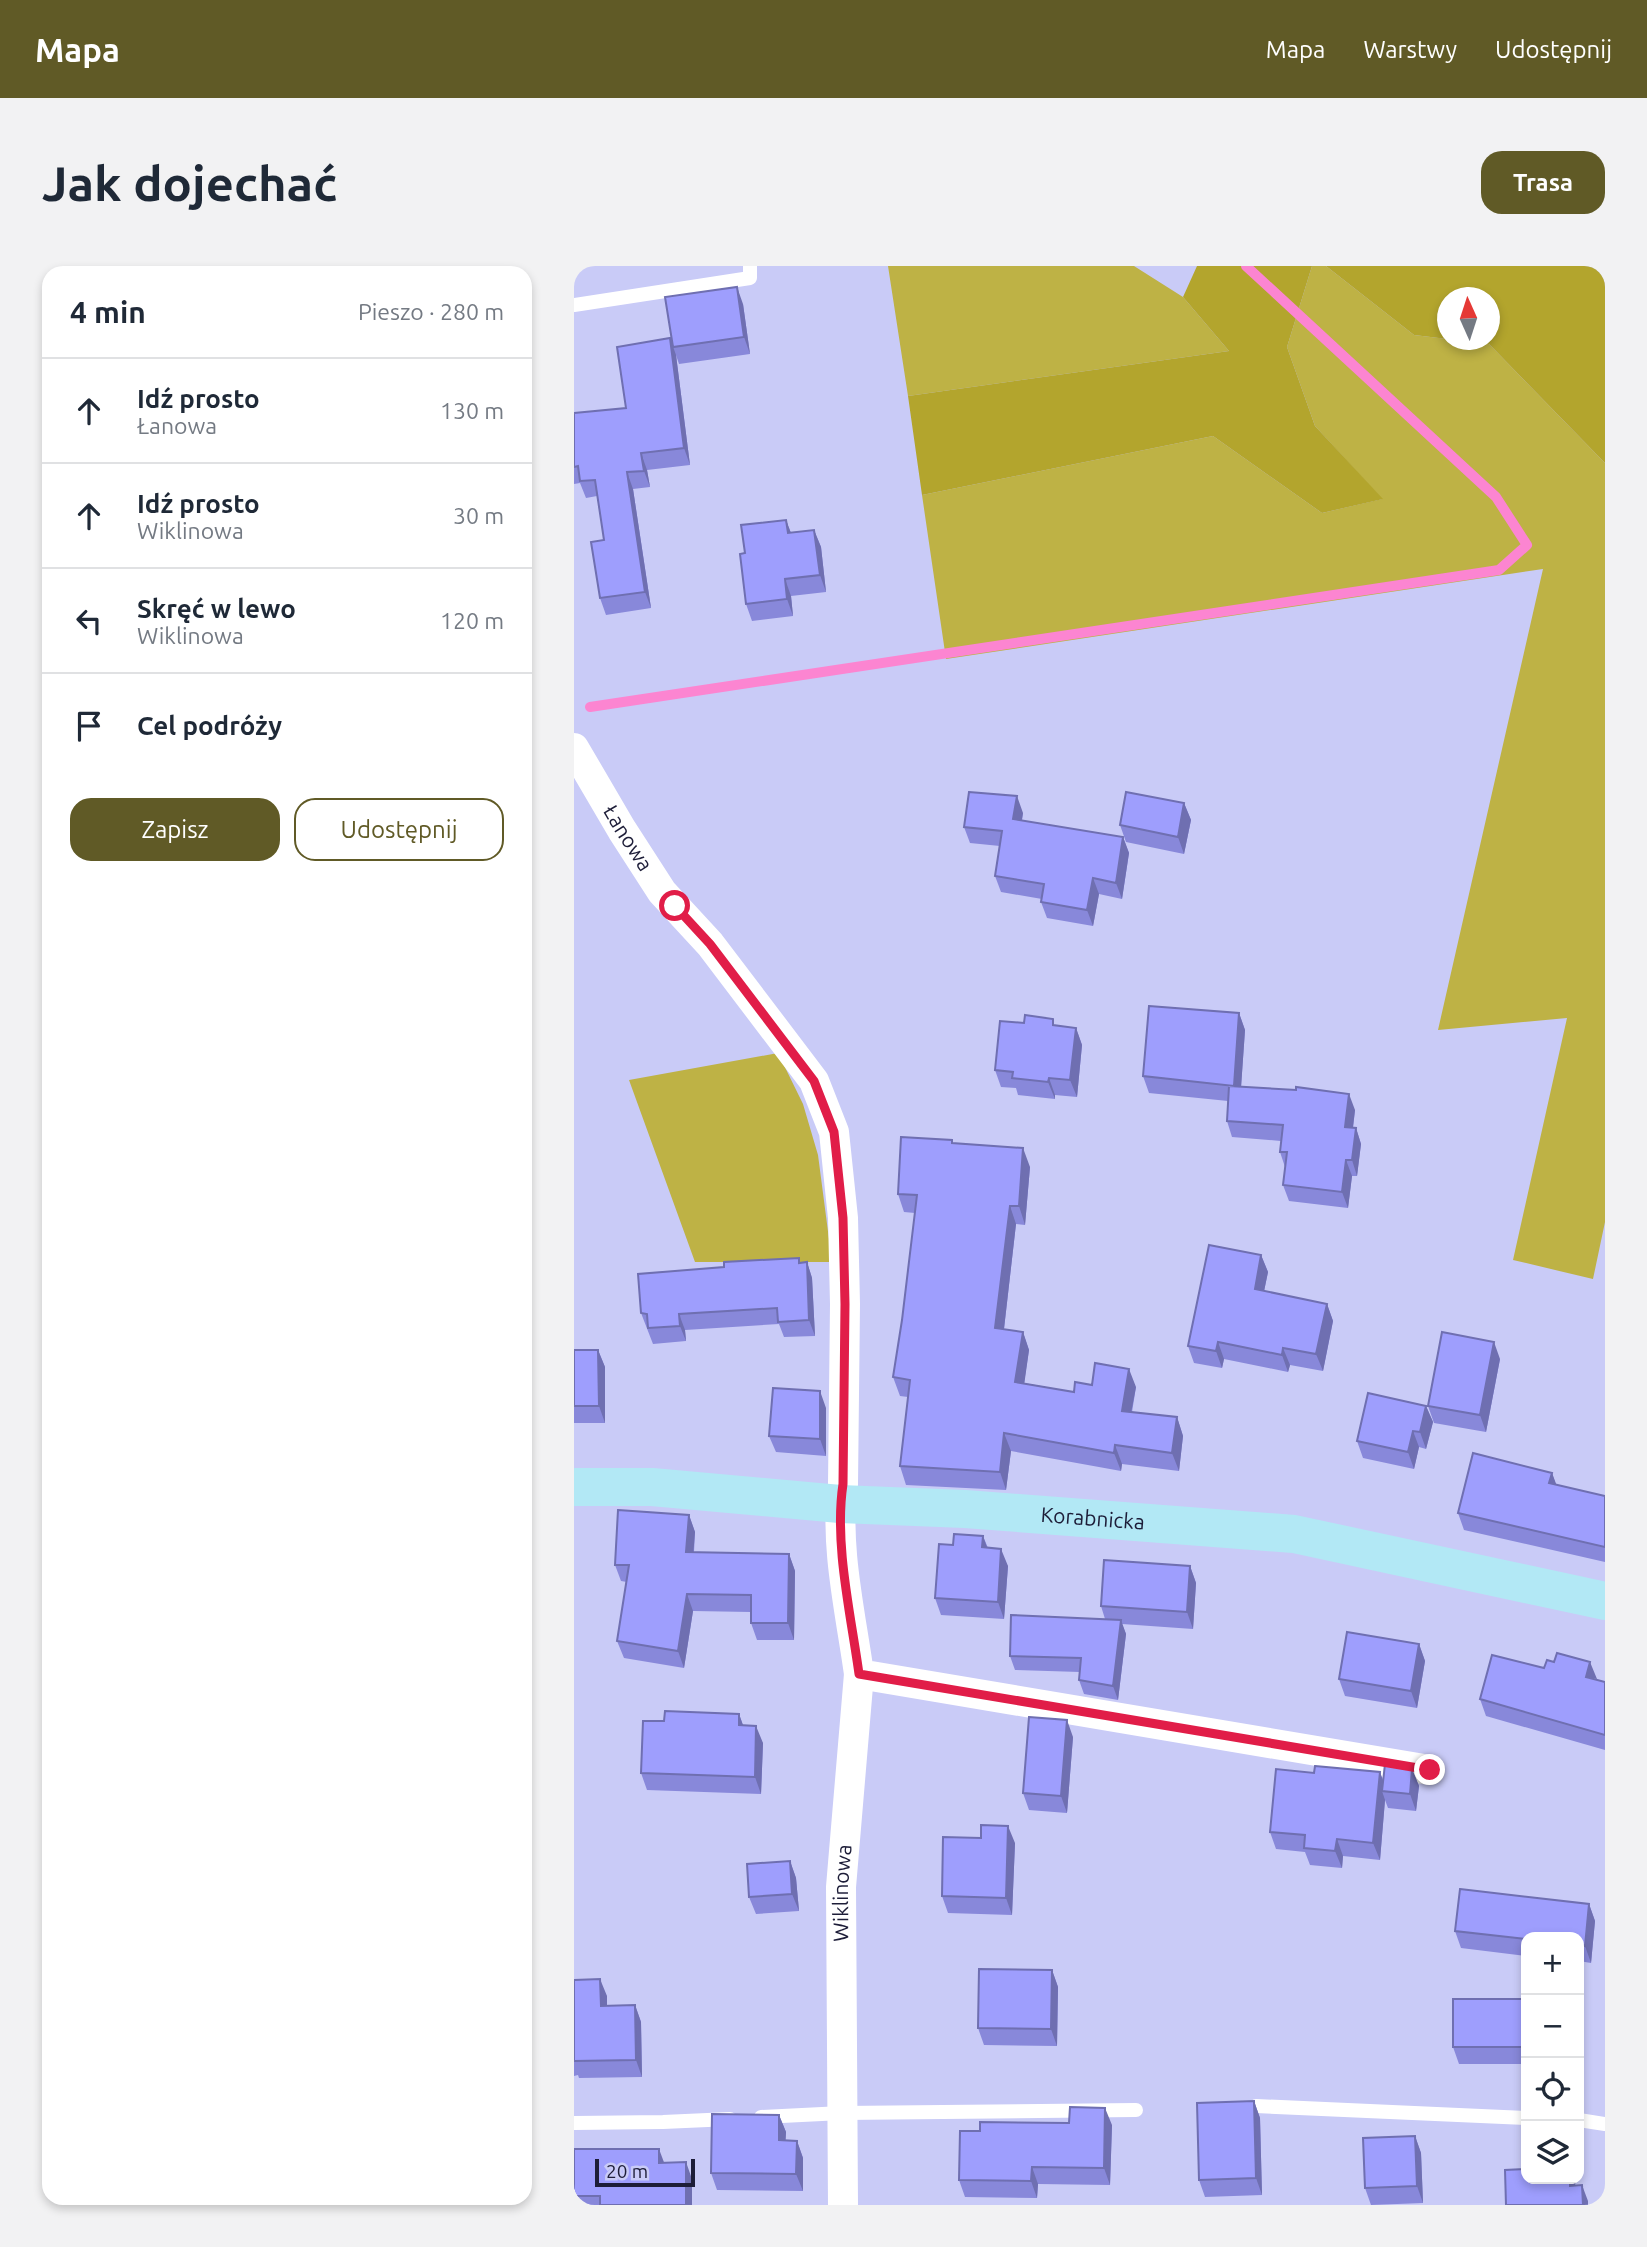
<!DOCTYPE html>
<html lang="pl">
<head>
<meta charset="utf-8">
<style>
  body { margin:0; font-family:Ubuntu,sans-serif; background:#f2f2f3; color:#1f2937 }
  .controls { position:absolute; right:21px; bottom:21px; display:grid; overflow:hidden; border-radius:14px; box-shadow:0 4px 10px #0003 }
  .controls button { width:63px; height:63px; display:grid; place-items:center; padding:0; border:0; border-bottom:2px solid #e0e1e3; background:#fff; color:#1f2937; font:35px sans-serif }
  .compass { position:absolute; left:863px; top:21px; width:63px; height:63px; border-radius:50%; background:#fff; box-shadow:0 4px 10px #0003; rotate:357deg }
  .scale { position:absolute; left:21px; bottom:18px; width:100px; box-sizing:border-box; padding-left:7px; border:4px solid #1d1d38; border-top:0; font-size:19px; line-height:24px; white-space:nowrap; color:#1d1d38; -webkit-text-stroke:5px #c9cbf7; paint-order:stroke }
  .stop { position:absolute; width:21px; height:21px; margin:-16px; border:5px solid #e11d48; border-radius:50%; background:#fff }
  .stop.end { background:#e11d48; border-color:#fff; box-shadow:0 2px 7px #0008 }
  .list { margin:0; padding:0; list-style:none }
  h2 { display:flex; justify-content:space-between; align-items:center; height:91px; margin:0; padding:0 28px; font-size:30px }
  h2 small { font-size:23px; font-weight:400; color:#747a83 }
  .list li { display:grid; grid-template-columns:46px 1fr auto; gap:21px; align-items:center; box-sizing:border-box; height:105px; padding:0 28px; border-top:2px solid #e0e1e3 }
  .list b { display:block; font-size:26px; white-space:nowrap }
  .list p { margin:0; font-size:23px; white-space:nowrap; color:#747a83 }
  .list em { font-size:23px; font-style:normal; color:#747a83 }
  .actions { display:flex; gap:14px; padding:21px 28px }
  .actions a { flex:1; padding:16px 0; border:2px solid #605a26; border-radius:21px; text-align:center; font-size:24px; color:#605a26 }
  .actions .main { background:#605a26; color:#fff }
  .icon { flex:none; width:38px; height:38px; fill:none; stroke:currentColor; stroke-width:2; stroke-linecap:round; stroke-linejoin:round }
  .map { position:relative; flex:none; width:1031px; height:1939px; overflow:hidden; border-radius:21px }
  header { display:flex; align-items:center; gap:42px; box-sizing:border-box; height:98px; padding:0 35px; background:#605a26; color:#fff }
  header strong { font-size:33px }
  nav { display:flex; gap:38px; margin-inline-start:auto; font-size:24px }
  .intro { display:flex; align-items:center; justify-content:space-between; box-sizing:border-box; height:168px; padding:0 42px }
  h1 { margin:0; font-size:49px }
  .button { padding:18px 32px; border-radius:21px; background:#605a26; color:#fff; font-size:24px; font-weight:700 }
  main { display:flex; gap:42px; padding:0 42px }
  aside { flex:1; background:#fff; border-radius:21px; box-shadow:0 4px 10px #0003 }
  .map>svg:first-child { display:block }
</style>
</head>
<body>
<header>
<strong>Mapa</strong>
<nav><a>Mapa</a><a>Warstwy</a><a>Udostępnij</a></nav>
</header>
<div class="intro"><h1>Jak dojechać</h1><a class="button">Trasa</a></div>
<main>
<aside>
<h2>4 min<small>Pieszo · 280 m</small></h2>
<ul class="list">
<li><svg class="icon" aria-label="ahead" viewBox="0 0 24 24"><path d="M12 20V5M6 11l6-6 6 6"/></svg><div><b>Idź prosto</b><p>Łanowa</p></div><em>130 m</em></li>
<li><svg class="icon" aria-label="ahead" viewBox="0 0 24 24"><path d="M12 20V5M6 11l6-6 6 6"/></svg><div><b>Idź prosto</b><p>Wiklinowa</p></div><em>30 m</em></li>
<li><svg class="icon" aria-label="left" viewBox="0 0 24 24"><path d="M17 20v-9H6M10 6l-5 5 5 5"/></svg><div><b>Skręć w lewo</b><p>Wiklinowa</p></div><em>120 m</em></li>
<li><svg class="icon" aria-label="arrive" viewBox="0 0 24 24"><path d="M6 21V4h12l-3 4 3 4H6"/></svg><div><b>Cel podróży</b></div></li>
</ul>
<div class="actions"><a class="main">Zapisz</a><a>Udostępnij</a></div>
</aside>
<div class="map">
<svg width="1031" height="1939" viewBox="0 0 1031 1939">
  <rect width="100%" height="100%" fill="#c9cbf7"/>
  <path fill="#beb245" d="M314 0H560L609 31 655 85 334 130Z
    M738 0H752L840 69 915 78 1031 197V956L1019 1013 939 994 993 752 864 764 969 303 372 393 348 229 639 170 748 247 808 233 741 160 713 81Z
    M204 787 229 838 244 889 258 996H121L55 814Z"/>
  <path fill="#b3a52d" d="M623 0H738L713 81 741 160 809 233 748 247 639 170 348 229 334 130 655 85 609 31Z
    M752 0H1031V197L915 78 876 74H916V32H874L873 73 840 69Z"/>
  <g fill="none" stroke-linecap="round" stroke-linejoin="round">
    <path stroke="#fc85d1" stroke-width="10" d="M16 441 925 304 953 279 922 231 672 0"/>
    <path stroke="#fff" stroke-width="14" d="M0 39 176 12V0
      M682 1840 952 1852
      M187 1851 268 1847 562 1844
      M1005 1854 1031 1858
      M0 1857 89 1856 156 1853"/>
    <g stroke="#fff" stroke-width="30">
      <path id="s1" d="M0 482 48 564 88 626 136 678 240 815 260 866 269 952 271 1038 269 1218C260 1278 277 1349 285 1408L856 1504"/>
      <path id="s2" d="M269 1939 267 1621 285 1408"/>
    </g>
    <path stroke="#b2e8f5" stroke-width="38" id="s3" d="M0 1221H78L266 1238 391 1243 720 1268 1031 1335"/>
  </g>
  <path fill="#8888da" d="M169 38 176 88 105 98 102 89 116 199 73 204 76 221 59 223 77 342 32 349 26 332 30 274 23 230 12 232 6 217 0 218V147L52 142 99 80Z
    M212 254 217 267 240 264 247 281 252 326 217 330 219 350 178 355 172 338 171 287Z
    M610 537 617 554 610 588 552 576 546 559Z
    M449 547 448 555 549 571 555 587 548 633 525 628 519 660 473 652 467 636 468 633 427 626 421 610 426 580 396 577 390 561Z
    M665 747 671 764 667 821 781 844 779 862H782L787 878 783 910H778L774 942 715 935 709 919 711 901 706 886 707 875 658 871 653 855 654 835 575 827 569 810Z
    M482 760 502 762 508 779 503 831 481 829V833L444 829 442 822 427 821 421 804Z
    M378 874 379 877 456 901 451 959 442 958 430 1063 449 1066 455 1084 450 1117 500 1126 518 1119 562 1121 558 1146 603 1151 609 1170 605 1205 548 1198 547 1205 437 1185 432 1224 332 1219 326 1200 334 1131 326 1130 319 1111 328 1054 341 947 330 946 324 928Z
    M687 989 694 1006 690 1025 753 1038 759 1055 749 1105 716 1099 714 1106 650 1093 648 1102 620 1097 614 1080Z
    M233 996 238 1012 241 1070 210 1071 205 1058 111 1064 112 1075 79 1078 67 1047 227 997Z
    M0 1084H24L31 1101V1157H0Z
    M926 1093 912 1166 860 1157 854 1140Z
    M852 1140 859 1156 852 1183 845 1181 840 1203 789 1192 783 1175Z
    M252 1142V1190L202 1186 195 1170Z
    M978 1207 982 1219 1031 1230V1296L890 1264 884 1247Z
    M115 1249 121 1266 120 1286 215 1288 221 1305 220 1374H183L177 1357V1346L119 1345 110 1402 50 1392 43 1375 53 1316 47 1315 41 1299Z
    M409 1270 414 1282 434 1300 430 1353 367 1349 361 1332 379 1279Z
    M616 1300 622 1317 619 1363 548 1358 552 1368 544 1434 510 1428 505 1414 506 1406 441 1404 436 1390 531 1353 527 1340Z
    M845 1378 851 1395 843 1442 771 1430 765 1413Z
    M970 1402 1031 1416V1484L912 1450 906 1433Z
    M165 1448 169 1459 189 1477 187 1528 73 1524 67 1507 90 1455Z
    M499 1471 493 1547 455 1544 449 1527Z
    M838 1503 845 1520 842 1545 814 1542 811 1534 806 1594 769 1590 768 1602 736 1599 731 1586 702 1583 696 1566 740 1507 806 1506 809 1515Z
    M441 1577 438 1649 374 1647 368 1630Z
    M216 1595 222 1612 225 1645 182 1648 175 1631Z
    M1015 1638 1021 1655 1017 1697 1005 1695V1671H952V1690L887 1682 881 1665Z
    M478 1704 484 1721 483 1780 410 1779 404 1762Z
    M0 1714 33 1730V1740L61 1739 67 1756 68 1811 5 1812 4 1809 0 1810Z
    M952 1733V1798H885L879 1781Z
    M680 1835 686 1852 688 1929 631 1931 625 1914Z
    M205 1849 212 1866 211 1874 223 1875 229 1892V1925L143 1924 137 1907Z
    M538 1859 536 1919 464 1918 463 1932 391 1931 385 1914 406 1865Z
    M841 1870 847 1887 849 1937 797 1939 791 1922Z
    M0 1883 90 1896 118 1913V1939H0Z"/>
  <path fill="#6f6fb1" d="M163 21 169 38 176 88 170 71Z
    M96 72 102 89 116 199 110 182Z
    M67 187 73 204 76 221 70 205Z
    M53 206 59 223 77 342 71 326Z
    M212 254 218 270 214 267Z
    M240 264 247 281 252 326 246 309Z
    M211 313 217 330 219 350 213 333Z
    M443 530 449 547 445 569 439 553Z
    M610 537 617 554 610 588 604 571Z
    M549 571 555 587 548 633 542 617Z
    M519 612 525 628 519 660 513 644Z
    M665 747 671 764 666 836 660 820Z
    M502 762 508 779 503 831 496 814Z
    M475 812 481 829V833L474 816Z
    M775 828 781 844 777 877 771 861Z
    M782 862 787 878 783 910 778 894Z
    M449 882 456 901 451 959 445 940Z
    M772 894 778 910 774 942 768 926Z
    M436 940 442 958 428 1080 421 1062Z
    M687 989 694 1006 687 1040 681 1023Z
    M233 996 238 1012 241 1070 235 1054Z
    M753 1038 759 1055 749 1105 742 1088Z
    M105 1048 111 1064 112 1075 106 1060Z
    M449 1066 455 1084 448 1134 441 1116Z
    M644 1076 650 1093 648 1102 642 1085Z
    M920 1076 926 1093 912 1166 906 1149Z
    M709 1082 716 1099 714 1106 708 1089Z
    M24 1084 31 1101V1157L25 1140Z
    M555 1103 562 1121 554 1163 548 1145Z
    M246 1125 252 1142V1190L246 1173Z
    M852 1140 859 1156 852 1183 846 1166Z
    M603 1151 609 1170 605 1205 598 1187Z
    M839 1165 845 1181 840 1203 834 1186Z
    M430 1167 437 1185 432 1224 426 1206Z
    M541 1179 548 1198 547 1205 540 1187Z
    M978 1207 984 1223 975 1217Z
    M115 1249 121 1266 118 1303 112 1286Z
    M409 1270 415 1287 408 1281Z
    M427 1283 434 1300 430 1353 424 1336Z
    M215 1288 221 1305 220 1374 214 1357Z
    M616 1300 622 1317 619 1363 613 1346Z
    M113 1328 119 1345 110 1402 104 1385Z
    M547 1354 552 1368 544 1434 539 1420Z
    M845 1378 851 1395 843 1442 837 1425Z
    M1016 1396 1023 1413 1012 1411Z
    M165 1448 171 1465 165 1459Z
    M493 1454 499 1471 493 1547 487 1530Z
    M182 1460 189 1477 187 1528 181 1511Z
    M838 1503 845 1520 842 1545 836 1528Z
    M806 1506 812 1523 808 1525 811 1534 806 1594 799 1577Z
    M434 1560 441 1577 438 1649 432 1632Z
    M763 1573 769 1590 768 1602 761 1585Z
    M216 1595 222 1612 225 1645 218 1628Z
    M1015 1638 1021 1655 1017 1697 1011 1680Z
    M478 1704 484 1721 483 1780 477 1763Z
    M26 1713 33 1730V1757L27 1740Z
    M61 1739 67 1756 68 1811 62 1794Z
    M680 1835 686 1852 688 1929 682 1912Z
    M531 1842 538 1859 536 1919 530 1902Z
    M205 1849 212 1866 211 1891 205 1874Z
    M841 1870 847 1887 849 1937 843 1920Z
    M223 1875 229 1892V1925L222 1908Z
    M85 1883 91 1899 85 1897Z
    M112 1896 118 1913V1939H112Z
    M458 1901 464 1918 463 1932 457 1915Z
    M996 1913H1001L1002 1936 996 1920Z
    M1008 1919 1014 1935V1939H1009Z"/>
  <path fill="#9e9efd" stroke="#6f6fb1" stroke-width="2" d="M163 21 170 71 99 81 91 31Z
    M96 72 110 182 67 187 70 205 53 206 71 326 26 332 17 276 30 274 21 214 6 215 4 200 0 201V147L52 142 43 81Z
    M212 254 214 267 240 264 246 309 211 313 213 333 172 338 166 288 171 287 167 259Z
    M395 526 443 530 439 553 549 571 542 617 519 612 513 644 467 636 470 618 421 610 428 565 390 561Z
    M552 526 610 537 604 571 546 559Z
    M575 740 665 747 660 820 569 810Z
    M451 749 479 753V759L502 762 496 814 475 812 474 816 438 812 439 806 421 804 426 755 450 757Z
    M655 820 722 824V821L775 828 771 861 782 862 778 894H772L768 926 709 919 713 886H706L709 859 653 855Z
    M327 871 378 874V877L449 882 445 940H436L421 1062 449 1066 441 1116 500 1126 501 1116 518 1119 521 1097 555 1103 548 1145 603 1151 598 1187 541 1179 540 1187 430 1167 426 1206 326 1200 336 1114 319 1111 328 1054 343 929 324 928Z
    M635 979 687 989 681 1023 753 1038 742 1088 709 1082 708 1089 644 1076 642 1085 614 1080Z
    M225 992V997L233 996 235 1054 204 1056 203 1042 105 1048 106 1060 74 1062 73 1048 67 1047 64 1008 150 1001V996Z
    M868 1066 920 1076 906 1149 854 1140Z
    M0 1084H24L25 1140H0Z
    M199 1122 246 1125V1173L195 1170Z
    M794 1127 852 1140 846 1166 839 1165 834 1186 783 1175Z
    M899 1187 978 1207 975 1217 1031 1230V1281L884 1247Z
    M44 1244 115 1249 112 1286 215 1288 214 1357H177V1329L113 1328 104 1385 43 1375 55 1299H41Z
    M380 1268 409 1270 408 1281 427 1283 424 1336 361 1332 365 1278 379 1279Z
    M530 1294 616 1300 613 1346 527 1340Z
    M437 1349 547 1354 539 1420 505 1414 507 1392 436 1390Z
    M773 1366 845 1378 837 1425 765 1413Z
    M983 1387 1016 1396 1012 1411 1031 1416V1469L906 1433 918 1389 970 1402 973 1394 980 1396Z
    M91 1445 165 1448V1459L182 1460 181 1511 67 1507 69 1455H90Z
    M455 1451 493 1454 487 1530 449 1527Z
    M811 1498 838 1503 836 1528 808 1525Z
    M741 1500 806 1506 799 1577 763 1573 761 1585 730 1582 731 1569 696 1566 702 1503 740 1507Z
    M407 1559 434 1560 432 1632 368 1630 369 1571 407 1572Z
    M216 1595 218 1628 175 1631 173 1598Z
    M886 1623 1015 1638 1011 1680 1005 1679V1671H952V1673L881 1665Z
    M405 1703 478 1704 477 1763 404 1762Z
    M26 1713 27 1740 61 1739 62 1794 0 1795V1714Z
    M879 1733H952V1781H879Z
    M680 1835 682 1912 625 1914 623 1837Z
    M496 1841 531 1842 530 1902 458 1901 457 1915 385 1914 386 1865H406V1856L495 1857Z
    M138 1848 205 1849V1874L223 1875 222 1908 137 1907Z
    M841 1870 843 1920 791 1922 789 1872Z
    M950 1882H952V1913H996V1920L1008 1919 1009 1939H932L931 1904 951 1903Z
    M0 1883H85V1897L112 1896V1939H26V1930H0Z"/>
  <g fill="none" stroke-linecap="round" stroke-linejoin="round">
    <path stroke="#e11d48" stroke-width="9" d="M101 640 136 678 240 815 260 866 269 952 271 1038 269 1218C260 1278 277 1349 285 1408L856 1504"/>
  </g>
  <g text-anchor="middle" stroke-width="5" stroke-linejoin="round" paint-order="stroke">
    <g font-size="21" fill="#1d1d38" stroke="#c9cbf7">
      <text dy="7" stroke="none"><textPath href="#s1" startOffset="105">Łanowa</textPath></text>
      <text dy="7" stroke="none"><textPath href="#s3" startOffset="520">Korabnicka</textPath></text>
      <text dy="7" stroke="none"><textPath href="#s2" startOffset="312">Wiklinowa</textPath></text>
    </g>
  </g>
</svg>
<div class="controls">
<button>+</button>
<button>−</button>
<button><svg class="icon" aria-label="locate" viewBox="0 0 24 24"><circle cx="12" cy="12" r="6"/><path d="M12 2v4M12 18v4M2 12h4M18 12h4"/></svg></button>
<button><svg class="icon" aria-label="layers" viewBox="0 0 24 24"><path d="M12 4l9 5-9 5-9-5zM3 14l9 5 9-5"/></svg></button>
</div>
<svg class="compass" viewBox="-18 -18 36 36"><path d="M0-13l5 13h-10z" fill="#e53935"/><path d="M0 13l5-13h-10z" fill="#747a83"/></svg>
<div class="scale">20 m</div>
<div class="stop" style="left:101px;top:640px"></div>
<div class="stop end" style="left:856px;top:1504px"></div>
</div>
</main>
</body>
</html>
